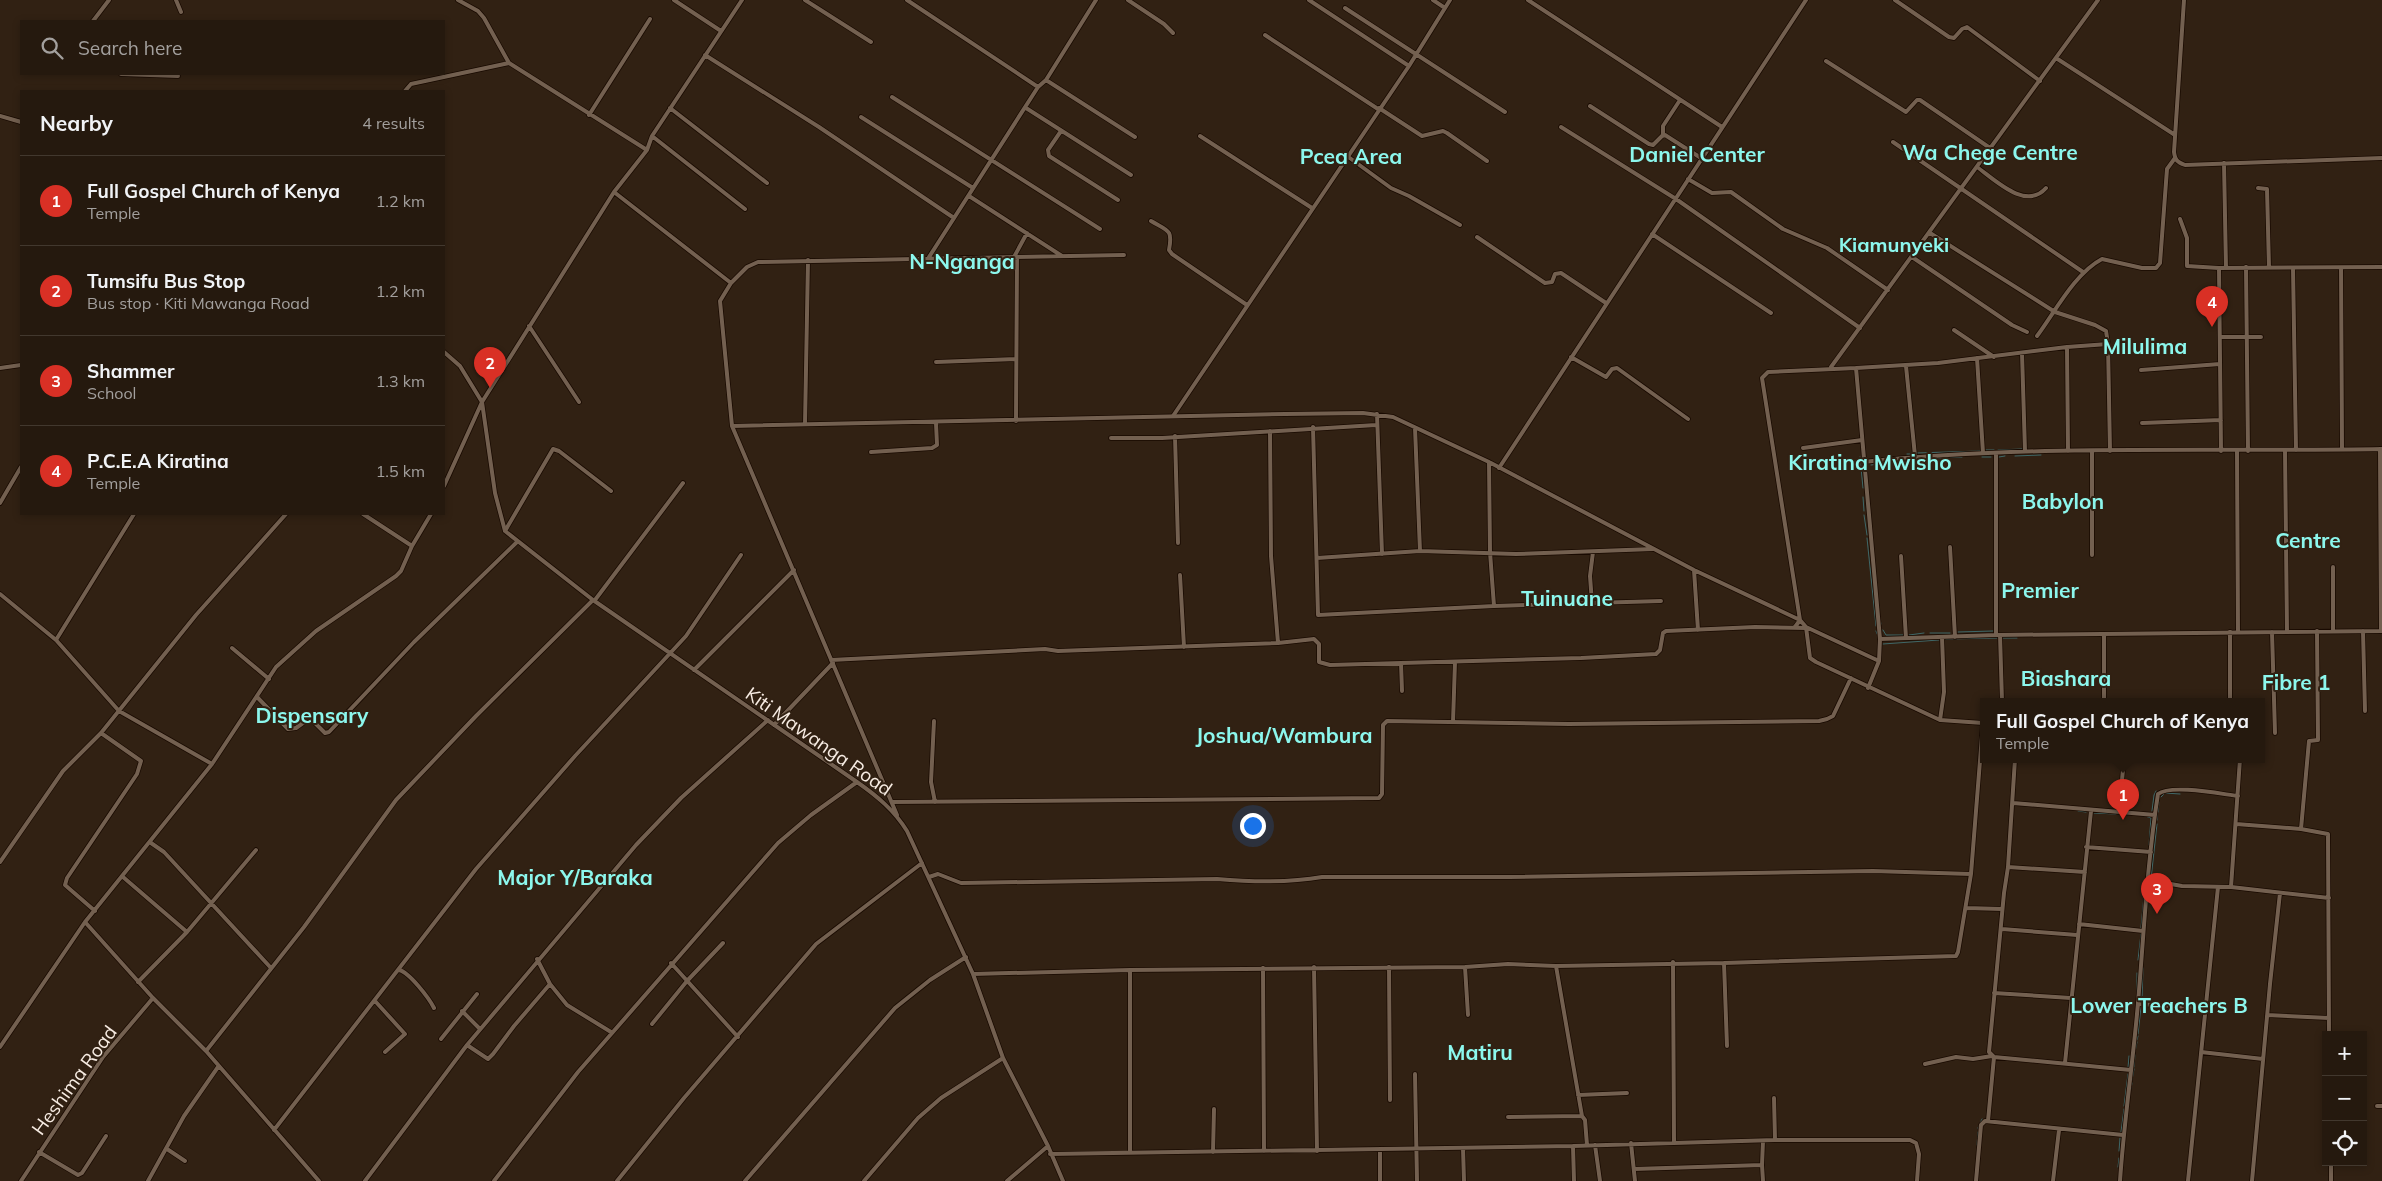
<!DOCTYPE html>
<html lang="en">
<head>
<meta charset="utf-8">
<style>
  body { margin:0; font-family:Mulish,sans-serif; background:#31261c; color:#f1f3f6 }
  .controls { position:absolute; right:15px; bottom:15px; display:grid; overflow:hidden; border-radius:0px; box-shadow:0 2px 8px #0003 }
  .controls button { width:45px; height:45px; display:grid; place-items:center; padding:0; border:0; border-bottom:1px solid #42382e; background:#25190e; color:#f1f3f6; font:25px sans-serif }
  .you { position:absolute; left:1252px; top:825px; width:18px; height:18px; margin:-12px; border:4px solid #fff; border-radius:50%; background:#1a73e8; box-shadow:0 0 0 8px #1a73e833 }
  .badge { display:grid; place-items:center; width:32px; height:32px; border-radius:50%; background:#d93025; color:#fff; font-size:16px; font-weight:700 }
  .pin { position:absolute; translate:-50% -41px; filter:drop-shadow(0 1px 2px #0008) }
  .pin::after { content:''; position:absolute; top:26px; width:18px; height:15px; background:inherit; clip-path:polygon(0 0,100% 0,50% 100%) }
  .popup { position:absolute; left:1980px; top:698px; width:285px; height:65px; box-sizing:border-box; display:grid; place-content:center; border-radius:0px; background:#25190e; filter:drop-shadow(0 1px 4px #0005); font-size:16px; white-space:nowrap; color:#a3a09e }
  .popup b { font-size:19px; color:#f1f3f6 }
  .popup::after { content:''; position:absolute; left:50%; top:100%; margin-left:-10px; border:10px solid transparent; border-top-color:#25190e }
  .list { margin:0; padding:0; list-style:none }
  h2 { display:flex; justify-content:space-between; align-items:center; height:65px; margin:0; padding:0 20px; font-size:21px }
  h2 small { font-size:16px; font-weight:400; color:#a3a09e }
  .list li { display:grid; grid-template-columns:32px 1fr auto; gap:15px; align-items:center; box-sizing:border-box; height:90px; padding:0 20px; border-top:1px solid #42382e }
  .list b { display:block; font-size:19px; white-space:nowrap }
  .list p { margin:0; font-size:16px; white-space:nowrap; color:#a3a09e }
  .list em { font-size:16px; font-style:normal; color:#a3a09e }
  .icon { flex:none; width:28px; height:28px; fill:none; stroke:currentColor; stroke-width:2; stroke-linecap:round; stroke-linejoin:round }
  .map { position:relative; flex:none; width:2382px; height:1181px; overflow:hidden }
  .search { position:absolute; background:#25190e; box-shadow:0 2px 8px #0003; left:20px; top:20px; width:425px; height:55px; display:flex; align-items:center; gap:12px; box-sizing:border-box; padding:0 18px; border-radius:0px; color:#a3a09e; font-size:19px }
  .panel { position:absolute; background:#25190e; box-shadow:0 2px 8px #0003; left:20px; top:90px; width:425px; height:425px; border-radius:0px }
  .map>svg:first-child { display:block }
</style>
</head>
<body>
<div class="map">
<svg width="2382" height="1181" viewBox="0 0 2382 1181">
  <rect width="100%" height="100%" fill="#312113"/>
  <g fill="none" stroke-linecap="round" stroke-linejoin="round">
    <path stroke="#3f6868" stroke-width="1" d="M1986 450H1994
      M1998 450 2022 449
      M1916 453 1981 451
      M1907 454H1913
      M2015 456 2041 455
      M1860 457 1863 488
      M1950 457H1962
      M1982 457H1991
      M1999 457 2005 456
      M1936 458H1947
      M1871 465 1933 458
      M1863 497 1864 511
      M1864 515 1867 535
      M1867 538 1876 626
      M1880 619 1881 624
      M1883 630 1886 635H1903
      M1876 631 1877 634
      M1958 632 1993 631
      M1930 633H1950
      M1909 635 1924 633
      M2003 638H2017
      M1946 639 1997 638
      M1883 644 1939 640
      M2161 797 2165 793 2180 794
      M2078 811 2086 812
      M2152 811 2154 795 2156 791
      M2158 812 2159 802
      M2094 813 2116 814
      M2145 816 2151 818 2149 845
      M2157 820V813
      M2151 879 2157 824
      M2147 910 2150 884
      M2141 928 2144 896
      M2138 960 2141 934
      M2137 994V973
      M2142 999 2143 968
      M2138 1034 2141 1007
      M2137 1040 2138 1036
      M2135 1052 2137 1042
      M2134 1067 2135 1055
      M2128 1068 2129 1056
      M2132 1080 2134 1069
      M2131 1089 2132 1083
      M2124 1106 2128 1074
      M1978 1128 1982 1119
      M2121 1132 2124 1109
      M1977 1145 1978 1132
      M2119 1151 2120 1138
      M2118 1167 2119 1158"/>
    <g stroke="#190a01" stroke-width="5.5">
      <path id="minor" d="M176 0 181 12
        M458 0 478 11 484 18 509 63 647 150
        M674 0 721 31
        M805 0 871 42
        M907 0 1038 87
        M1128 0 1164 24 1173 33
        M1309 0 1409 66
        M1433 0 1445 8
        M1528 0 1722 127
        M1895 0 1949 37 1954 38 1962 29 1967 27 2040 81
        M2184 0 2174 152C2175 160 2177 162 2185 165L2382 158
        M1345 8 1505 112
        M93 21 109 0
        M1265 35 1378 109
        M705 55 819 127 954 218
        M2056 58 2175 135
        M1826 61 1906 112 1917 100H1920L1990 148
        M121 74 178 76
        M1046 80 1135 137
        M405 91 411 84 509 63
        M892 97 1100 229
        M1590 106 1649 144 1653 145 1662 136 1665 135 1701 158
        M670 108 767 183
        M1026 108 1131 175
        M1379 108 1422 136 1443 131 1447 133 1487 161
        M589 115 650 19
        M0 116 21 122
        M861 117 973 188
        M1561 127 1676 199 1860 328
        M1061 131 1048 150 1049 156 1118 200
        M1663 135V126L1680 100
        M652 136 745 209
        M1200 136 1312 208
        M1893 142 2083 272
        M1347 156 1391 188 1409 196 1460 225
        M2224 163 2226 268
        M1977 167C1995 180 2026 211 2046 188
        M1688 179 1712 193 1731 192 1783 229 1827 248 1888 290
        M2258 188 2267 189 2269 267
        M614 192 731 283
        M969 196 1062 256
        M2180 219 2187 238V266L2219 268
        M1151 221C1168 231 1173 229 1169 250L1172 254 1247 305
        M1930 233 2055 312 2095 325 2106 331 2108 344
        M1652 234 1771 313
        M1477 237 1545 283 1552 282 1555 274 1561 273 1606 303
        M929 257 1038 87 1046 80 1096 0
        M1014 257 1027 233
        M1912 257 2012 325 2027 332
        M2246 267 2248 451
        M2293 268 2296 450
        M2341 268 2342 449
        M529 326 579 402
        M1954 330 1994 357
        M2037 336C2055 312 2075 273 2102 259L2142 268H2156L2160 263 2167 169 2175 158
        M2220 337H2261
        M2067 347 2068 451
        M444 352 460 366 482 402 495 493 505 531 593 600 857 782C877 796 894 810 907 831L973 974 1003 1058 1048 1146 1063 1181
        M2022 353 2025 451
        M1571 357 1606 377 1612 369 1617 368 1688 419
        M1977 358 1983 453
        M936 362 1016 359
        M1906 366 1915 456
        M1831 367 2098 0
        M0 368 21 365
        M1856 368 1938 363 2067 347 2108 344 2110 451
        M2141 370 2220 364
        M1377 414 1382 554
        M1173 416 1409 66 1450 0
        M1016 421 1017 257
        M2142 423 2221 420
        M805 424 808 260
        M732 426 1285 414 1363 413 1393 417 1489 462 1694 570 1800 620 1806 627 1879 661
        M1313 427 1318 615 1494 606
        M1415 428 1420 551
        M1270 431 1271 556 1278 643
        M1175 436 1178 543
        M1111 438H1162L1376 425
        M1803 448 1862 440
        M2380 449 2381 631
        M2285 450 2287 632
        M2092 451V555
        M2221 451 2219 268 2382 267
        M2237 451 2238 632
        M871 452 932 448 937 445 936 423
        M1489 462 1490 552 1494 606 1592 603 1590 576 1593 552
        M1863 462C2035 444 2209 452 2382 449
        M1499 468 1806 0
        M444 486 482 402 614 192 647 150 652 136 742 0
        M0 503 21 467
        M363 514 412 546
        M505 531 553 449 559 451 611 491
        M1950 547 1955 637
        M1901 556 1906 638
        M1317 558 1420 551 1516 554 1653 549
        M2333 567V631
        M1694 570 1698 630
        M1180 575 1184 647
        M0 594 56 640 119 711 212 764 85 922 153 998 206 1051 319 1181
        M595 600 683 483
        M1592 603 1661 601
        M1795 627 1800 620 1762 378 1768 372 1856 368 1880 639 1879 661 1868 688
        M2363 631 2365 711
        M2230 632V701
        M2272 632 2275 733
        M1996 635V453
        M2000 635 2002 701
        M1880 639 1996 635 2382 631
        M56 640 134 514
        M232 648 269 679
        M831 660 1045 649 1058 651 1278 643 1314 639 1319 644V662L1330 665 1581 658 1656 654 1660 650 1663 633 1666 631 1755 627 1806 628
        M1401 663 1402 691
        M694 670 794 570
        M257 697 288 729 296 728 310 718 325 733 329 732 414 642 517 542
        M2104 701V636
        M1940 720 1944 692 1942 637
        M934 721 931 782 935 802
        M1453 722 1455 662
        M774 725 833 663
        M2015 759 2008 867 2004 893 1989 1052 1994 1057 2131 1070
        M212 764 276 667 316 631 396 576 401 571 412 546 431 514
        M892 802 1379 798 1382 794 1383 725 1387 721 1569 724 1819 721 1827 719 1833 716 1851 678
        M2013 803 2155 815
        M2119 812 2124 759
        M897 815 732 426 720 301 731 283 747 267 758 262 1124 255
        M2236 824 2301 829 2328 834 2329 1035
        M2301 829 2309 741 2318 740 2317 631
        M151 843 164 852 271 968
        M2086 847 2151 852
        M0 862 63 771 101 733 196 615 286 514
        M2008 867 2085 872
        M123 877 187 932
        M929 877 938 874 961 883 1217 879C1252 882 1288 883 1322 877H1510L1873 871 1971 874
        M2148 880 2182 886 2231 887 2329 898
        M2231 887 2240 759
        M1966 908 2002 909
        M95 911 65 885 67 878 137 774 141 761 101 733
        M2079 924 2143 931
        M2002 929 2077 935
        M1673 962 1674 1143
        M671 963 738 1037
        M1724 963 1727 1046
        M1556 966 1582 1116
        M1314 967 1317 1151
        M1389 967 1390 1100
        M1465 967 1468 1015
        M1263 968 1264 1151
        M399 970C409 972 429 998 434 1008
        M1130 970V1152
        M973 974 1130 970 1465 967 1508 964 1556 966 1724 963 1956 956 1958 952 1971 874 1983 723 1940 720 1816 662 1810 658 1806 627
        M138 982 187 932 256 850
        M550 984 567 1005 611 1032
        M1994 993 2071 998
        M375 1001 405 1034 385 1052
        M2138 1004 2205 1008
        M462 1011 480 1029
        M2267 1015 2329 1018
        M652 1024 687 981 723 943
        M441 1039 477 994
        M467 1045 488 1059 493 1054 514 1026 550 984 537 959
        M0 1047 85 922
        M206 1051 304 927 396 800 476 716 593 600
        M2201 1052 2263 1059
        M2065 1063 2091 811
        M1925 1064 1956 1057 1973 1059 1992 1056
        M1415 1074 1417 1181
        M1578 1095 1627 1093
        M1774 1098 1775 1140
        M2377 1106H2382
        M1508 1117 1582 1116 1585 1120 1587 1145
        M1988 1121 1994 1057
        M274 1130 476 869 575 756 686 636 741 555
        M1763 1141 1762 1165 1763 1181
        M1631 1143 1635 1181
        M1595 1145 1600 1181
        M1573 1146 1574 1181
        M1463 1148 1464 1181
        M167 1149 185 1161
        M39 1152 78 1175 82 1173 106 1136
        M1213 1152 1214 1109
        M1050 1154 1573 1146 1775 1140H1910L1916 1143 1919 1154 1917 1181
        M2331 1162V1181
        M1634 1169 1762 1165
        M21 1181 103 1057 153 998
        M148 1181 184 1116 218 1067
        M365 1181 467 1045 636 845 681 798 768 720
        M494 1181 578 1072 778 843 811 815 857 782
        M617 1181 684 1098 816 944 922 863
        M745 1181 895 1008 930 980 966 957
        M864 1181 918 1118 941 1098 1003 1058
        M1007 1181 1048 1146
        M1380 1181V1149
        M1976 1181 1981 1125 1985 1121 2123 1135
        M2053 1181 2059 1130
        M2120 1181C2124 1121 2133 1062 2138 1003 2144 933 2147 863 2158 794 2171 784 2221 794 2238 796
        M2188 1181 2218 887
        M2252 1181 2270 984 2280 893"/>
    </g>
    <use href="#minor" stroke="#736050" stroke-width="4"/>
  </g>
  <g text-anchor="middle" stroke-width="4" stroke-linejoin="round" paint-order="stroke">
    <g font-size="19" fill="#f7ece3" stroke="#312113">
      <text transform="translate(819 741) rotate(35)" y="7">Kiti Mawanga Road</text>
      <text transform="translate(74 1080) rotate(-54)" y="7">Heshima Road</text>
    </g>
    <g font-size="20" font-weight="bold" fill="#8cf7ed" stroke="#312113">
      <text x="1894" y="252">Kiamunyeki</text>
    </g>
    <g font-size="21" font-weight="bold" fill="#8cf7ed" stroke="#312113">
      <text x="1990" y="160">Wa Chege Centre</text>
      <text x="1697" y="162">Daniel Center</text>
      <text x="1351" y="164">Pcea Area</text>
      <text x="962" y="269">N-Nganga</text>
      <text x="2145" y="354">Milulima</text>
      <text x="1870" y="470">Kiratina Mwisho</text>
      <text x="2063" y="509">Babylon</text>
      <text x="2308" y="548">Centre</text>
      <text x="2040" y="598">Premier</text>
      <text x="1567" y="606">Tuinuane</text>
      <text x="2066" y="686">Biashara</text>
      <text x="2296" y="690">Fibre 1</text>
      <text x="312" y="723">Dispensary</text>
      <text x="1284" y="743">Joshua/Wambura</text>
      <text x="575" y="885">Major Y/Baraka</text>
      <text x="2159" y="1013">Lower Teachers B</text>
      <text x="1480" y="1060">Matiru</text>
    </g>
  </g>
</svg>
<div class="controls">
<button>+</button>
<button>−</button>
<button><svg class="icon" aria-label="locate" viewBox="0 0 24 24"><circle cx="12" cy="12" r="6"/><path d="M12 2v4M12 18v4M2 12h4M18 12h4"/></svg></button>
</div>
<div class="you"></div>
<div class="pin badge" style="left:2123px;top:820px">1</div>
<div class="popup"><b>Full Gospel Church of Kenya</b>Temple</div>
<div class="pin badge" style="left:490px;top:388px">2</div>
<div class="pin badge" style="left:2157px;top:914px">3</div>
<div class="pin badge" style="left:2212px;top:327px">4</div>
<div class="search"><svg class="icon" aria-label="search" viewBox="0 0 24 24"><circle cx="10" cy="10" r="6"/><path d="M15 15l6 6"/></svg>Search here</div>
<section class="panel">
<h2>Nearby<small>4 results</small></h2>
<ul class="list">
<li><span class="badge">1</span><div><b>Full Gospel Church of Kenya</b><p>Temple</p></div><em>1.2 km</em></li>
<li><span class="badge">2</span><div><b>Tumsifu Bus Stop</b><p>Bus stop · Kiti Mawanga Road</p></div><em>1.2 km</em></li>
<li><span class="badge">3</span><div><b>Shammer</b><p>School</p></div><em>1.3 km</em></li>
<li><span class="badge">4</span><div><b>P.C.E.A Kiratina</b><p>Temple</p></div><em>1.5 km</em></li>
</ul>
</section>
</div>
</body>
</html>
